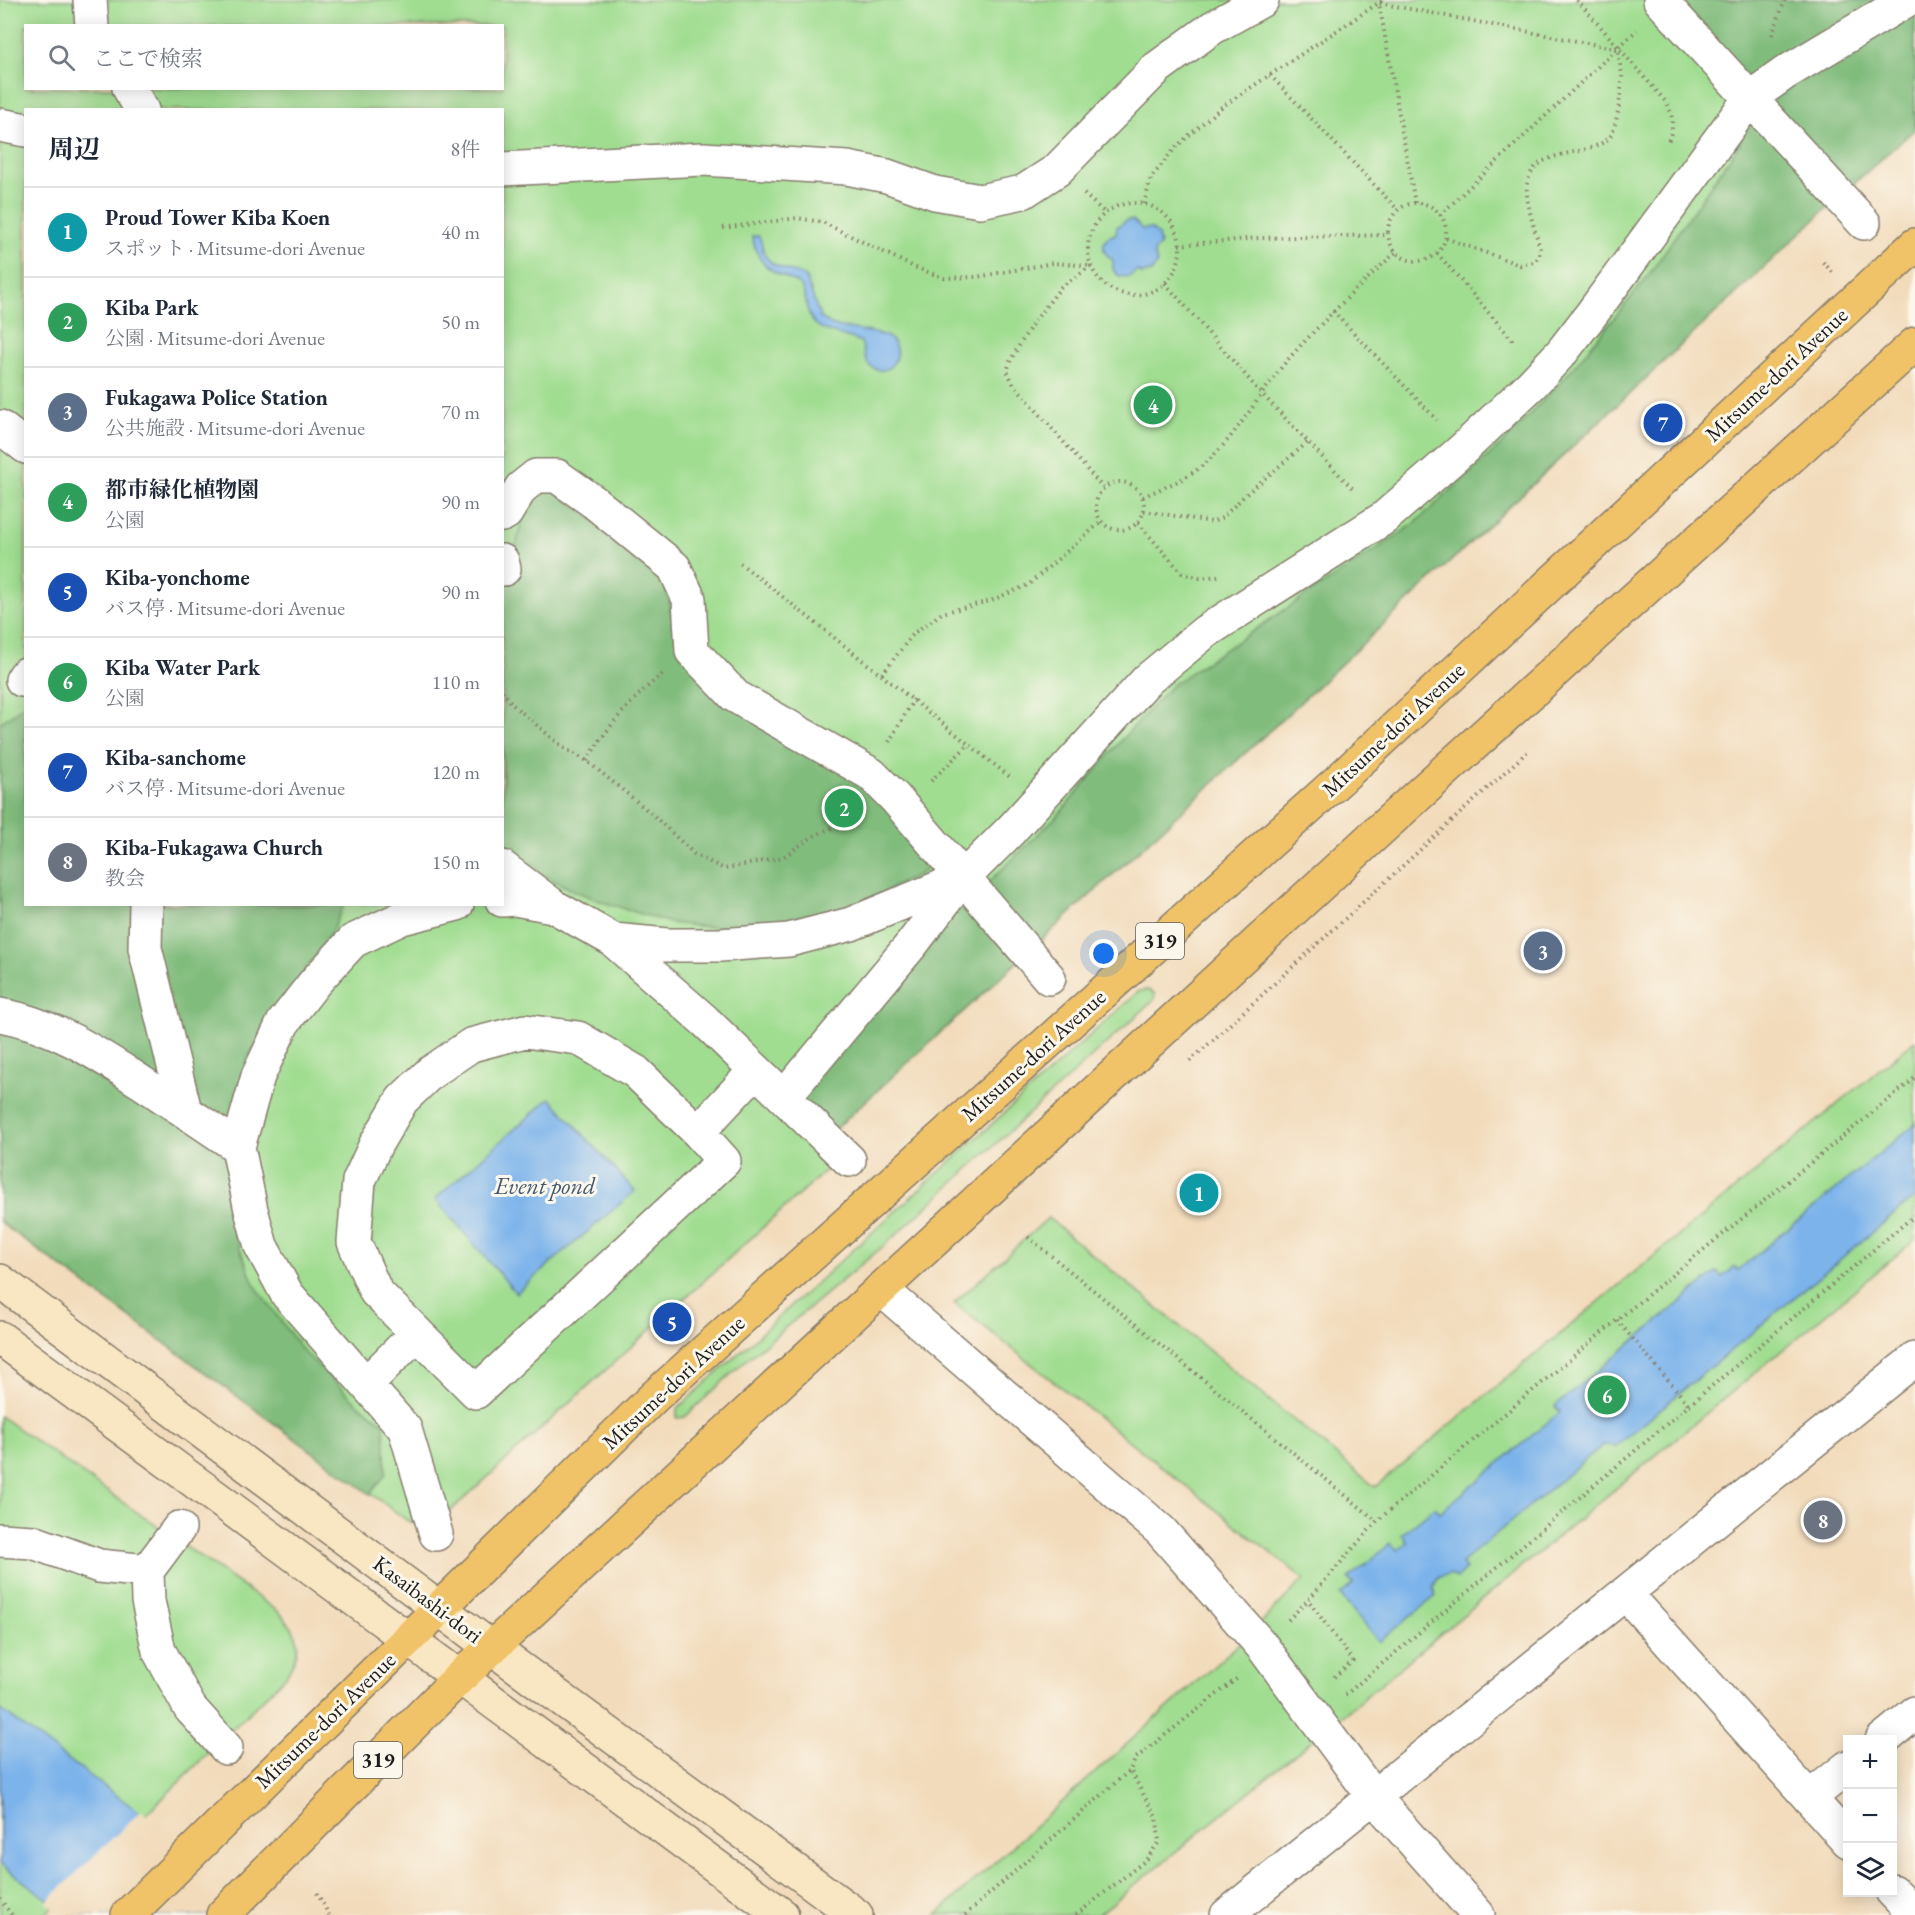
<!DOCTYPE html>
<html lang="ja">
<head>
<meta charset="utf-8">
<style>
  body { margin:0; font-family:"EB Garamond","Noto Serif JP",serif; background:#f6f6f7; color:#1f2937 }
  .controls { position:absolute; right:18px; bottom:18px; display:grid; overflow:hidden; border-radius:0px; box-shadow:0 3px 15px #0003 }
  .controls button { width:54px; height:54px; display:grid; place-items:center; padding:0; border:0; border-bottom:2px solid #e0e1e3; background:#fff; color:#1f2937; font:30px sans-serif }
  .you { position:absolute; left:1104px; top:954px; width:21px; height:21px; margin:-15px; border:4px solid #fff; border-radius:50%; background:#1a73e8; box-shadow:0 0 0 9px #1a73e833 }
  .badge { display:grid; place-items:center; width:39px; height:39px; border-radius:50%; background:#0f766e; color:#fff; font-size:20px; font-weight:700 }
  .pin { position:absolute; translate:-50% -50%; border:3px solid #fff; box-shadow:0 2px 6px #0006 }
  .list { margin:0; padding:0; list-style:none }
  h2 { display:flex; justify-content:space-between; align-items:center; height:78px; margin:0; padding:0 24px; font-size:26px }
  h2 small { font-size:20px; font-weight:400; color:#747a83 }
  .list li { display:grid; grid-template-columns:39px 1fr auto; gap:18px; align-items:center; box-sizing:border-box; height:90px; padding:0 24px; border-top:2px solid #e0e1e3 }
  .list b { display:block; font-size:22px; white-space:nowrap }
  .list p { margin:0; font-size:20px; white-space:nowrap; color:#747a83 }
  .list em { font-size:20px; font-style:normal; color:#747a83 }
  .icon { flex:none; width:33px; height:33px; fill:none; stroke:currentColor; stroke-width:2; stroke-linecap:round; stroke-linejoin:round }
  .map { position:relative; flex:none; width:1915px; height:1915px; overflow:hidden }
  .search { position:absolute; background:#fff; box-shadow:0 3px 15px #0003; left:24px; top:24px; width:480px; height:66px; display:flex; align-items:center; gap:15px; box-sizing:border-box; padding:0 21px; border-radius:0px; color:#747a83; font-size:22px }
  .panel { position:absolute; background:#fff; box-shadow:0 3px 15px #0003; left:24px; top:108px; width:480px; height:798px; border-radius:0px }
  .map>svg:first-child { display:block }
</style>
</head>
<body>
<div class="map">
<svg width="1915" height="1915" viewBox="0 0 1915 1915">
  <rect width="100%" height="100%" fill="#fbf7ec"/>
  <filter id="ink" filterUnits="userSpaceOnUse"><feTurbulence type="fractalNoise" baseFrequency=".0167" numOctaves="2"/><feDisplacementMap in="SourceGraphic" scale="12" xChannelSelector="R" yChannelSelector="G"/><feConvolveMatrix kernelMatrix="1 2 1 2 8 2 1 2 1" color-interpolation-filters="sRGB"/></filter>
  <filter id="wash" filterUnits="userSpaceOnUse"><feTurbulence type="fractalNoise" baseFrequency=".008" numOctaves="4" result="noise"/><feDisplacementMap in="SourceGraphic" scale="24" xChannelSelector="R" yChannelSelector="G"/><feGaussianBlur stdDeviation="1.35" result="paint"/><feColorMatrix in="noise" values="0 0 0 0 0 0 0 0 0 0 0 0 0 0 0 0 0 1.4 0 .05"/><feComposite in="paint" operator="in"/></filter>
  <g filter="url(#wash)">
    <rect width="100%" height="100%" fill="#f2dbbb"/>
    <path fill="#a0dd91" stroke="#5e7c56" stroke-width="1.5" fill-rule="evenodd" d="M0 0H1915V129L1842 194 1290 712 832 1132 845 1153 447 1514 417 1524 408 1521 0 1222ZM26 26H502V88H26ZM26 110H502V904H26Z
      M1148 990 1155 994 1154 1000 887 1243 744 1362 685 1417 677 1418V1409L1139 991Z
      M1915 1040V1240L1325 1730 1098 1915H936L1251 1633 1304 1579 954 1303 1048 1218 1375 1487Z
      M0 1416 279 1612C301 1637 304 1645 286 1676L45 1915H0Z"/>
    <path fill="#80bc7b" stroke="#4e6c4c" stroke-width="1.5" d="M1679 0H1915V129L1842 194 1290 712 832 1132 796 1098 956 908 991 880 1060 813 1122 739 1173 684 1414 524 1505 441 1566 376 1643 283 1740 143 1750 98Z
      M545 484 658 569 665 586 676 627 883 796 929 852V865L922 873 880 894 843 908 737 930 670 923 603 902 572 890 538 872 503 844 502 569 510 573 526 500Z
      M25 705 26 904 344 905 328 939 282 1000 248 1057 239 1097 227 1192 230 1223 254 1284 303 1351 357 1403 384 1423 386 1474 370 1494 0 1222V723Z"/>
    <path fill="#7cb3eb" stroke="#4c6884" stroke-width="1.5" d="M1127 220H1133L1142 229H1151L1158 235 1160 245 1154 252 1157 264 1151 272 1142 274 1137 271 1129 277 1119 276 1113 270V260C1099 252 1101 237 1116 234L1117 227Z
      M752 236H759C763 243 761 251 767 258 775 269 794 271 806 277L820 317 833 326C845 328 879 332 888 337 907 350 891 380 871 367 864 362 864 349 861 342 848 335 833 336 821 328 803 318 809 300 801 287 797 282 791 280 785 277 763 268 757 259 752 236Z
      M550 1098 635 1191 516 1293 435 1199Z
      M1915 1124V1197L1616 1446 1603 1445 1461 1563 1466 1569 1457 1578 1450 1574 1439 1577 1433 1587 1436 1596 1379 1642 1340 1595 1353 1584 1348 1579 1391 1543 1397 1550 1407 1542 1402 1534 1435 1507 1440 1512 1560 1412 1555 1406 1717 1272 1722 1277 1735 1267 1738 1270Z
      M0 1709 139 1812 282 1915H69L0 1864Z"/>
    <path fill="#f2dbbb" d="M141 1811 284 1913 285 1915H63L46 1902Z"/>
  </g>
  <g filter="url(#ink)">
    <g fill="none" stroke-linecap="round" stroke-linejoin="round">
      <g stroke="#877c6c" stroke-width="36">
        <path id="street" d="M90 0 92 26
          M1660 0 1864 223
          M129 88 142 110
          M0 125 26 130
          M502 169 703 159 847 168 887 176 935 193 980 201 1023 192 1057 170 1157 68 1212 28 1262 0
          M0 427 26 447
          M502 515 506 513 521 488 536 476H557L594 502 674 567 689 599 692 651 735 696 871 774 895 798 1049 978
          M502 561 504 569
          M22 680 26 674
          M502 867 551 904
          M502 900 515 899 553 906 613 940 705 1021 849 1160
          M146 904 145 948 185 1111
          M613 940 667 945H720L789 940 851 924 963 878 1011 830 1147 680 1205 632 1384 518 1462 450 1531 385 1562 352 1593 312 1750 98 1785 73 1907 0
          M0 1015C53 1024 98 1054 141 1082 174 1104 206 1125 238 1147
          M785 1096 912 944 960 881
          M881 1289 1161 1531 1262 1646 1373 1796 1478 1915
          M417 1333 376 1292 354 1242 359 1181 376 1144 402 1100 430 1073 471 1045 525 1031 578 1038 636 1072 698 1132
          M366 1384 417 1333 476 1392 724 1161 698 1132 756 1070
          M436 1534 405 1429 287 1294 261 1246 251 1210 238 1147 258 1076 283 1023 315 982 353 941 402 918 457 904
          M0 1540 33 1542 99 1566 147 1571 148 1601 159 1651 190 1708 226 1748
          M147 1571 179 1528
          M1626 1594 1848 1841
          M1882 1740 1915 1713
          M1809 1798 1848 1767
          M1892 1891 1915 1915
          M1227 1915 1915 1359"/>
      </g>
      <g stroke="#877c6c" stroke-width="36">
        <path id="secondary" d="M0 1281 492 1648 856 1915
          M0 1338 782 1915"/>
      </g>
      <g stroke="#877c6c" stroke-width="36">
        <path id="primary" d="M128 1915 655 1396 1340 779 1915 245
          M223 1915 460 1677 1383 827 1915 344"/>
      </g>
      <path stroke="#877c6c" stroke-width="4" stroke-dasharray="1.5 4.5" stroke-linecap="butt" d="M1577 0 1666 102C1674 116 1674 127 1668 142
        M1772 35 1785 0
        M1270 75 1398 210
        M1084 194 1105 213
        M1415 203 1379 3 1618 49C1619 58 1621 67 1622 76 1622 88 1617 130 1609 138 1585 160 1532 145 1527 186 1525 203 1536 232 1540 249L1539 257 1534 262 1520 265 1445 238
        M1088 249a46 46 0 1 1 92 0a46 46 0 1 1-92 0Z
        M1388 232a29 29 0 1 1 58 0a29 29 0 1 1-58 0Z
        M1144 204 1151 178 1176 147 1220 108 1383 0
        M1440 215 1637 30
        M723 228 797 218 822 222 914 267 944 278 977 277 1053 263 1091 266
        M1179 245 1259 238 1388 235
        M1437 253 1515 343
        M1823 262 1832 272
        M1091 266 1061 287 1033 323 1011 359 1007 371 1013 383 1103 488
        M1165 283 1261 393 1354 490
        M1333 311 1437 420
        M1096 506a24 24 0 1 1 48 0a24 24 0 1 1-48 0Z
        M1143 497C1159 489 1177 483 1192 473 1230 450 1261 389 1292 355 1325 319 1360 285 1396 252
        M1144 511 1213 522 1222 518 1244 496 1308 442
        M1138 523 1182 573 1200 578 1219 576
        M740 563 1010 777
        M882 674 914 633 942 613 990 601 1028 585 1101 522
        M502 691 513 705 564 748 587 761 652 814 694 854 724 869 783 857 812 837 859 815
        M889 742 914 699
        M587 761C607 727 632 698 663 674
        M931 781 969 744
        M1190 1061 1527 752
        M1028 1237 1377 1521
        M1617 1320 1689 1405
        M1288 1620 1308 1600
        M1334 1677 1353 1661 1308 1600 1377 1521 1617 1320 1915 1078
        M1345 1695 1915 1215
        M317 1893 329 1915
        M0 1899 12 1915
        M965 1915 1130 1770
        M1076 1915 1146 1860 1159 1842 1157 1819 1130 1770 1136 1758 1239 1677"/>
      <use href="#street" stroke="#fff" stroke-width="33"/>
      <use href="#secondary" stroke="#f9e7c3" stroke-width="33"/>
      <use href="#primary" stroke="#f0c369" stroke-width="33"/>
    </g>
  </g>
  <g text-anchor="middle" stroke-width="6" stroke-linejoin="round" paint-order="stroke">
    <g fill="#fbf7ec" stroke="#5f5e5a" stroke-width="1.5">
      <rect x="1136" y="923" width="48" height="36" rx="4.5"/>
      <rect x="354" y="1742" width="48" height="36" rx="4.5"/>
    </g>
    <g font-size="21" font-weight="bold" fill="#1c1c1c">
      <text x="1160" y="948">319</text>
      <text x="378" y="1767">319</text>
    </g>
    <g font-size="22" fill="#1c1c1c" stroke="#fbf7ec">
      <text transform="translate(1776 374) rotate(-43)" y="8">Mitsume-dori Avenue</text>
      <text transform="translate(1393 729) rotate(-43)" y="8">Mitsume-dori Avenue</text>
      <text transform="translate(1033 1055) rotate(-42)" y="8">Mitsume-dori Avenue</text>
      <text transform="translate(673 1382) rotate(-43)" y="8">Mitsume-dori Avenue</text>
      <text transform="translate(428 1599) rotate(37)" y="8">Kasaibashi-dori</text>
      <text transform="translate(325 1720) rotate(-44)" y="8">Mitsume-dori Avenue</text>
    </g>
    <g font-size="24" font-style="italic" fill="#42586f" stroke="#fbf7ec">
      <text x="545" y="1194">Event pond</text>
    </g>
  </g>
</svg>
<div class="controls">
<button>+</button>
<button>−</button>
<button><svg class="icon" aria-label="layers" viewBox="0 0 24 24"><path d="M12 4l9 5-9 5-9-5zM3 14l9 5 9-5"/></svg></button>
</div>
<div class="you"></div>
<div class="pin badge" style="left:1199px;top:1193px;background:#0f9aa8">1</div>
<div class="pin badge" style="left:844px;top:808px;background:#2e9e5b">2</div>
<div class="pin badge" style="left:1543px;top:951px;background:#5c6f8a">3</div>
<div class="pin badge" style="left:1153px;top:405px;background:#2e9e5b">4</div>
<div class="pin badge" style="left:672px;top:1322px;background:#1a4fb4">5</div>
<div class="pin badge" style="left:1607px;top:1395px;background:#2e9e5b">6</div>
<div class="pin badge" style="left:1663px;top:423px;background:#1a4fb4">7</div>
<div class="pin badge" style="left:1823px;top:1520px;background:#6b7280">8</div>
<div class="search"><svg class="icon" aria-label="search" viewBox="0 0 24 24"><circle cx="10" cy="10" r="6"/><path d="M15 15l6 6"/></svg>ここで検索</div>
<section class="panel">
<h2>周辺<small>8件</small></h2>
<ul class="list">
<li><span class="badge" style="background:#0f9aa8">1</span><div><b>Proud Tower Kiba Koen</b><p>スポット · Mitsume-dori Avenue</p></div><em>40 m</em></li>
<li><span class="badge" style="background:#2e9e5b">2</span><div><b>Kiba Park</b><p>公園 · Mitsume-dori Avenue</p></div><em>50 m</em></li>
<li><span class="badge" style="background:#5c6f8a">3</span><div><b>Fukagawa Police Station</b><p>公共施設 · Mitsume-dori Avenue</p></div><em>70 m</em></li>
<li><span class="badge" style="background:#2e9e5b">4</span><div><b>都市緑化植物園</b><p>公園</p></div><em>90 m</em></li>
<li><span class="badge" style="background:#1a4fb4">5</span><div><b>Kiba-yonchome</b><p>バス停 · Mitsume-dori Avenue</p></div><em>90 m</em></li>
<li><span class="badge" style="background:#2e9e5b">6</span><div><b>Kiba Water Park</b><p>公園</p></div><em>110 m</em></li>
<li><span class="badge" style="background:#1a4fb4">7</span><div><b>Kiba-sanchome</b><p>バス停 · Mitsume-dori Avenue</p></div><em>120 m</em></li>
<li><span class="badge" style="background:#6b7280">8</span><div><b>Kiba-Fukagawa Church</b><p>教会</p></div><em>150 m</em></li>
</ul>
</section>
</div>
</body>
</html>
